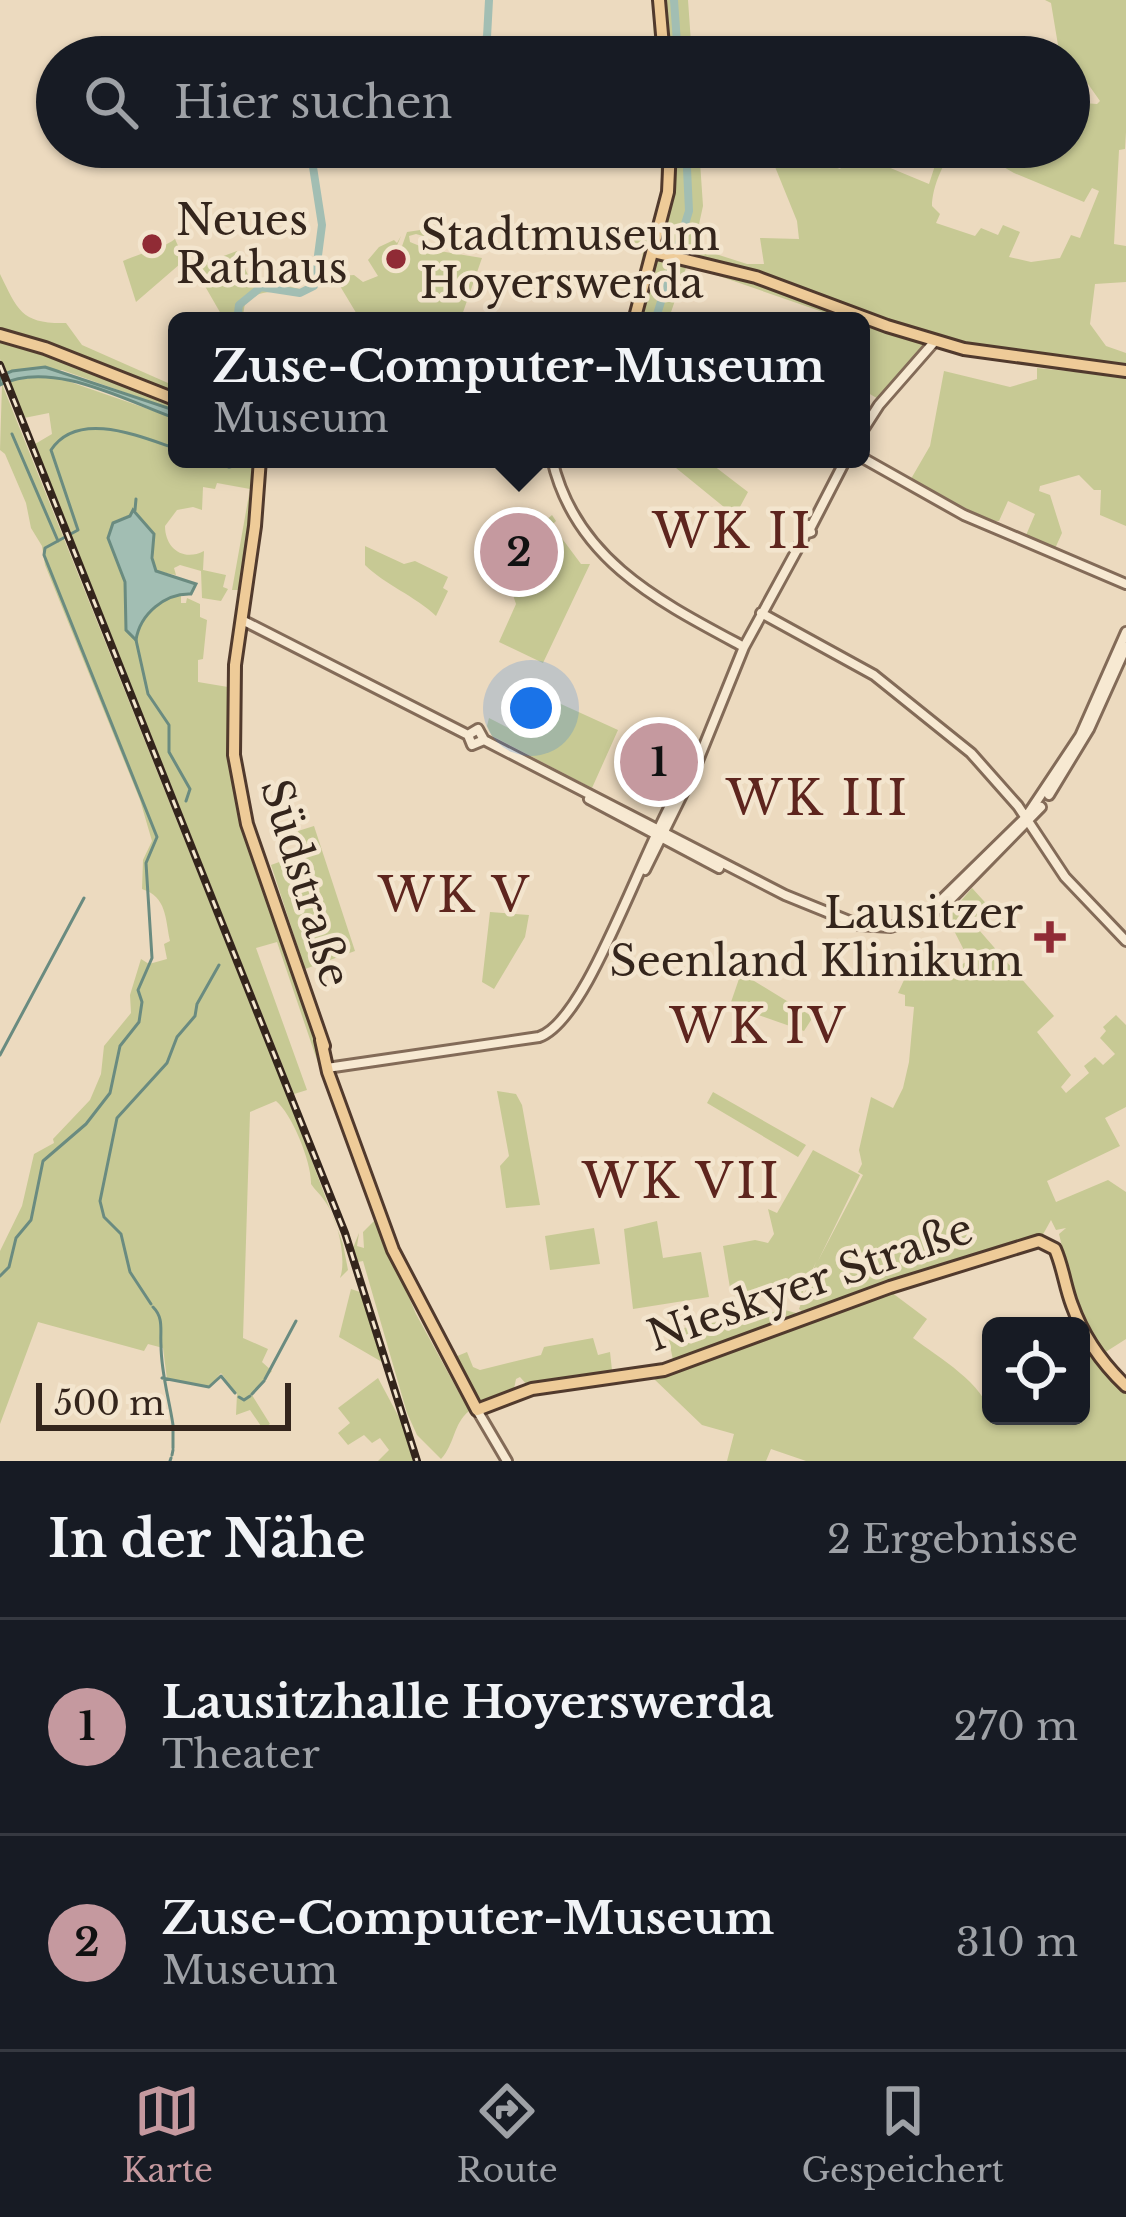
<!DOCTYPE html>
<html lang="de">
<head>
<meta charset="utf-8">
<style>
  body { margin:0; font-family:"Libre Baskerville",serif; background:#20242c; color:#f1f3f6 }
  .controls { position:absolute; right:36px; bottom:36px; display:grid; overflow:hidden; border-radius:18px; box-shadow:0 3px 9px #0004 }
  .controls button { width:108px; height:108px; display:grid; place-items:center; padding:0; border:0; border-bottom:3px solid #363941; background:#171b24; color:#f1f3f6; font:60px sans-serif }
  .scale { position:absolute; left:36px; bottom:30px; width:255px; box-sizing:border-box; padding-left:12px; border:6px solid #34251c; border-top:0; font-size:33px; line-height:42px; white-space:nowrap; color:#34251c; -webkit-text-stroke:9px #f3e5ce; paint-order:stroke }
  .you { position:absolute; left:531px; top:708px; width:42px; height:42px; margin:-30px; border:9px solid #fff; border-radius:50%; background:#1a73e8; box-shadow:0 0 0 18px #1a73e833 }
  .badge { display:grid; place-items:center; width:78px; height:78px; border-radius:50%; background:#c5999f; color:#111; font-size:39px; font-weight:700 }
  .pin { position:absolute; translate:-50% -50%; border:6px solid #fff; box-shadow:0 3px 12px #0006 }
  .popup { position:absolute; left:168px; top:312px; width:702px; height:156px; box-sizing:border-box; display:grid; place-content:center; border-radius:18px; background:#171b24; filter:drop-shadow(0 3px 9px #0005); font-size:39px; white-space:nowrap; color:#9ea1a6 }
  .popup b { font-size:45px; color:#f1f3f6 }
  .popup::after { content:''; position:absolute; left:50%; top:100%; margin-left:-24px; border:24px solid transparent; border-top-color:#171b24 }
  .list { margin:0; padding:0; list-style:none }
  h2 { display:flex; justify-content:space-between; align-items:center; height:156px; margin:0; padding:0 48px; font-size:51px }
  h2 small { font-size:39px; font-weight:400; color:#9ea1a6 }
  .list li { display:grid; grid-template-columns:78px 1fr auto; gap:36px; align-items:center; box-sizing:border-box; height:216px; padding:0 48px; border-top:3px solid #363941 }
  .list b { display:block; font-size:45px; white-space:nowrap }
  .list p { margin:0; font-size:39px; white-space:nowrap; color:#9ea1a6 }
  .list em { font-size:39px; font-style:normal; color:#9ea1a6 }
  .icon { flex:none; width:66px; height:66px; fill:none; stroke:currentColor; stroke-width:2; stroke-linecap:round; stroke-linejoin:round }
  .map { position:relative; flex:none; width:1126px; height:1461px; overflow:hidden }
  .search { position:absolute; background:#171b24; box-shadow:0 3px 9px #0004; left:36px; right:36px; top:36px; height:132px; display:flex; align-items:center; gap:30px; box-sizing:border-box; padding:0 42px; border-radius:66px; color:#9ea1a6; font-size:45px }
  .sheet { height:588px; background:#171b24 }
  nav { display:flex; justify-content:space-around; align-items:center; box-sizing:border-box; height:168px; border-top:3px solid #363941; background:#171b24; font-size:33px; color:#9ea1a6 }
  nav a { display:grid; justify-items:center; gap:6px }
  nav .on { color:#c5999f }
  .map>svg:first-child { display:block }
</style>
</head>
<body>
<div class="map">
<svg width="1126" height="1461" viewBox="0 0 1126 1461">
  <rect width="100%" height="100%" fill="#ecdabf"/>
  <path fill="#c7c994" d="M652 0H688L692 57H655Z
    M1045 0H1126V132L1125 149 1119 150 1114 244 1126 246V282L1095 284 1090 324 1106 346 1126 353V371L936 341 882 401 861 389V321H849L687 265 668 321H630L644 247 626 248 628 226 652 231 662 191 659 147H699L703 206 694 247 747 264H764L760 238 799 239 797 221 767 147H782L840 169 848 159 847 150 929 184 941 147H959C944 157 932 188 932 206L940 214 936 223 975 236 981 228 998 235 1003 225 1020 232 1009 257 1031 262 1060 258 1071 235 1080 238 1099 191 1092 188 1084 202 1014 173 969 147H1069V102L1097 104 1100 101 1069 57 1059 51 1051 3Z
    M427 229 444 232 468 247 459 249V246L416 234 409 236 410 242 427 249 482 258 461 318 361 321 337 281 341 276 354 275 363 282 378 276 368 260 379 247 394 240 397 243 401 236 395 250 400 252 407 232Z
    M175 239 183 257 180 264 136 302 123 261C138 254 164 248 175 239Z
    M237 251 253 286 270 282 304 290 312 285 316 267 320 268 316 287C290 306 273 278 245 303L242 321H225L194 267Z
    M0 274C18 311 22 324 66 323L82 345 177 387V397L0 331Z
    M0 338 177 404V411L62 370 6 373 0 359Z
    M1037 368 1126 377V526L1100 515 1101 490H1094L1079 475 1040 486 1039 491 1050 495 1062 533 1053 553 1024 540 1035 514 1008 501 999 521H994L908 484 930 446 944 371 1010 387 1037 379Z
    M50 375 177 419V459H255L241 590H232L250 489 217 483 215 489 203 487 202 510 193 507 177 510 165 526C165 548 183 562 204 551L203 570 226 575 223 587 228 589 221 601 202 598 201 571 180 565 174 568 176 575 156 571C149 546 161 527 132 514L117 520 125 592 138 628C149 612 161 598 181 594V603H186L187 598 200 604V617L207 620 203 659 198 660V682L228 687 232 763 321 1058 319 1066 277 942 256 948 307 1090 294 1094 35 444 52 434 49 413 24 418 9 381Z
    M2 384 297 1121 343 1244 348 1270 340 1278C347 1260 338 1218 324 1200 320 1194 315 1190 311 1184 312 1163 292 1114 276 1101L250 1112 243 1338 268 1349 262 1362 272 1371 252 1395 270 1424 263 1429 250 1410 236 1415 237 1394 221 1373 209 1387 167 1379 163 1348 148 1344 144 1351 38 1322 0 1424V1251L22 1206 34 1154 54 1143 53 1139 90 1100 101 1074 104 1046 131 1013 130 995 141 959 149 964 167 959 164 944 170 941C165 918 167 897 142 889L143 860 152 841 140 800 45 565 42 546 31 528 26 503 5 454 0 450Z
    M665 459H705L748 492 735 516Z
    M552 515 556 521 552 525 581 564H590L543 663 499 642 516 604 513 595 517 586 535 594 550 560 533 552 544 522Z
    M365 546 404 564 415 561 448 577 443 588 448 591 436 616C415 596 384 584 365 565Z
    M539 694 618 730 592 788 492 736 487 726 489 718 522 735Z
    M314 826 355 951 305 969 271 865 304 853 294 839H300L298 831Z
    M972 888 992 910 980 922 979 930 1054 1016 1037 1032 1071 1075 1061 1087 1066 1093 1089 1073 1084 1066 1095 1057 1103 1065 1115 1054 1100 1038 1106 1031 1103 1027 1116 1015 1126 1025V1107L1105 1118 1120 1146 1047 1181 1056 1202 1108 1180 1126 1192V1339L1104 1353 1075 1300 1059 1234 1066 1228 1056 1230 1051 1220 1041 1238 807 1315 799 1309 816 1262 802 1294 794 1290 793 1285 731 1294 723 1246 755 1240 768 1243 774 1234 768 1209 777 1213 813 1150 860 1175 818 1261 863 1175 858 1172 862 1164 859 1150 871 1097 893 1108 903 1088 909 1062 914 1007 905 1006V995L898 993 909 969 937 980 969 960 947 917Z
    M490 912 529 915 525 937 494 989 482 982Z
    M741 973 813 1017 804 1031 730 1005Z
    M497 1091 516 1094 522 1105 540 1205 506 1208 500 1166 509 1156Z
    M713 1092 806 1145 798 1157 707 1103Z
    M376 1219 416 1314 469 1411C453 1424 455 1444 441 1459L417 1435 407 1413 363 1261 358 1262 353 1248 359 1233 357 1246 364 1248 363 1232Z
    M657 1221 663 1258 701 1252 709 1297 633 1309 624 1229Z
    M594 1228 600 1264 550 1270 545 1236Z
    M351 1289 360 1292 382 1362 339 1337Z
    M891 1292 927 1319 913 1338C939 1358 984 1383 991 1416H1081L1083 1337 1126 1392V1461H806L771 1449 766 1461H727L734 1434 702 1425 653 1378Z
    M785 1310 796 1313 797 1319 676 1363 673 1360 667 1331Z
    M593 1338 598 1355 610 1352 612 1370 607 1375 527 1385 520 1377 516 1379 514 1389 482 1401 475 1396 455 1357 467 1352 473 1367 480 1370 541 1355 544 1347Z
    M378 1378 401 1421 413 1461H378L389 1450 380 1438 372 1443 364 1435 348 1445 338 1433 350 1423 338 1408Z"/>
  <path fill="#a2beb3" stroke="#6a8b80" stroke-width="3" d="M45 367 177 411V419C126 401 52 359 0 385V376L12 371Z
    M133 510 154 534 152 558 156 571 196 584 191 594C165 593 140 614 136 640L126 630 125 582 108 538 113 523 130 516Z"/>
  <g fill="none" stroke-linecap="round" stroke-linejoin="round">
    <path stroke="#6a8b80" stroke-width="3" d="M12 434 58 541
      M205 459 229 467 239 465 242 459
      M135 510 136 499
      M136 640 148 694 169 725V752L190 789 186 801
      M0 1055 84 898
      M0 1276 9 1267 16 1238 31 1220 43 1161 86 1124 110 1093 120 1046 139 1022 142 1002 138 990 152 958 146 863 157 837 44 555 45 548 78 530 51 450C78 409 141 437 177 449
      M151 1304 130 1272 121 1234 104 1217 100 1201 117 1118 167 1063 177 1037 195 1016 197 1004 219 965
      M153 1307C164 1318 160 1330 161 1345 161 1373 169 1398 173 1425
      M162 1378 209 1387 221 1376 235 1393
      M265 1379 296 1321
      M252 1394 264 1381
      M239 1397 244 1400 250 1396
      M173 1448V1428
      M172 1455 173 1450
      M170 1461 171 1458"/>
    <path stroke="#a2beb3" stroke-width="8" d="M674 0 678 57
      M378 57 427 44 474 50 487 37 489 0
      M237 321 239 305 261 287 300 293 314 286 322 225 313 167 315 147
      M655 321 689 211 686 147"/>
    <g stroke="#836b58" stroke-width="14">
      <path id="minor" d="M861 433 879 405 935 341
        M861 457 964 515 1126 584
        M552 459C575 560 660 602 744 647
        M809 525 811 532 803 534 801 526Z
        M811 527 846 459
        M761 613 874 675 971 753 1018 806 1065 877 1126 941
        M242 620 468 735 472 745 484 740 478 729 468 735
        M744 647 805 535
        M484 740 785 895 859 925 891 927 914 919 934 907 1026 817 1080 736 1126 632
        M695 768 744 647
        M1049 795 1089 729 1126 647
        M589 799 719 868
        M645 870 686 787
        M917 924 948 902 1041 807
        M327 1068 539 1037C593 1019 652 814 696 764
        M477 1410 507 1461"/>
    </g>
    <g stroke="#513a2d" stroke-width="16">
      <path id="major" d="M659 0 664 57
        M653 252 756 277 887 326 964 349 1126 371
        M634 321 668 192 670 147
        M0 335 45 348 177 400
        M260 459 255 526 235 665 234 755 247 824 324 1046
        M321 1040 328 1072 393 1250 477 1410 532 1389 664 1370 890 1287 1039 1241 1055 1249C1063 1267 1065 1287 1072 1305 1083 1336 1102 1363 1126 1386"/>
    </g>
    <use href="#minor" stroke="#f7e9d2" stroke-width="8"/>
    <use href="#major" stroke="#eecb98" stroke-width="10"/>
    <g stroke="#34251c" stroke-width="8">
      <path id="rail" d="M0 365 345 1233 417 1461"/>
    </g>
    <use href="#rail" stroke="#f3e5ce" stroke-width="3" stroke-dasharray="9" stroke-linecap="butt"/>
  </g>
  <g fill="#902b35" stroke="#f3e5ce" stroke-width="4.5">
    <circle cx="152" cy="244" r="12"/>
    <circle cx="396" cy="259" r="12"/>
    <path d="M1044 919h12v12h12v12h-12v12h-12v-12h-12v-12h12z"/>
  </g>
  <g text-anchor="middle" stroke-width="9" stroke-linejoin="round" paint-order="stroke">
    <g font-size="42" fill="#34251c" stroke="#f3e5ce" text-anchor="start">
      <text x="176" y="235">Neues<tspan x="176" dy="48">Rathaus</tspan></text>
      <text x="420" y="250">Stadtmuseum<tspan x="420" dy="48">Hoyerswerda</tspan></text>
      <text x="1023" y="928" text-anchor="end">Lausitzer<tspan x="1023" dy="48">Seenland Klinikum</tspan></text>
    </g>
    <g font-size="42" fill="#34251c" stroke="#f3e5ce">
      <text transform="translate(306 883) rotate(73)" y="15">Südstraße</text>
      <text transform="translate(810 1282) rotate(-19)" y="15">Nieskyer Straße</text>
    </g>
    <g font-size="48" letter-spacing="3" fill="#5e251e" stroke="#f3e5ce">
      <text x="733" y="548">WK II</text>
      <text x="818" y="815">WK III</text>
      <text x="455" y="912">WK V</text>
      <text x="759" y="1043">WK IV</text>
      <text x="682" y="1198">WK VII</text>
    </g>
  </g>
</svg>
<div class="controls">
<button><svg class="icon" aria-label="locate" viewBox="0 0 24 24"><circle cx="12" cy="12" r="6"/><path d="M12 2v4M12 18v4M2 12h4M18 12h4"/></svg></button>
</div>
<div class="scale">500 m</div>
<div class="you"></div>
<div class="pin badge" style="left:659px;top:762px">1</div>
<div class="pin badge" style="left:519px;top:552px">2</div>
<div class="popup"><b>Zuse-Computer-Museum</b>Museum</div>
<div class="search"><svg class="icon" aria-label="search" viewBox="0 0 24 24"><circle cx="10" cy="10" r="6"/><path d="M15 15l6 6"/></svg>Hier suchen</div>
</div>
<section class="sheet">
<h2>In der Nähe<small>2 Ergebnisse</small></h2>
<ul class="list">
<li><span class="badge">1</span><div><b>Lausitzhalle Hoyerswerda</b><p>Theater</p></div><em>270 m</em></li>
<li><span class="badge">2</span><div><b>Zuse-Computer-Museum</b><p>Museum</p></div><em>310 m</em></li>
</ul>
</section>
<nav>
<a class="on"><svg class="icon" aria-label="map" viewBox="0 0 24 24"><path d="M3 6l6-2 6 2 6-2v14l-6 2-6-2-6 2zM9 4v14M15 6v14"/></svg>Karte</a>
<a><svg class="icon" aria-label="directions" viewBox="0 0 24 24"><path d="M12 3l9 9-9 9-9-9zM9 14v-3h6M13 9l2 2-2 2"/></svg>Route</a>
<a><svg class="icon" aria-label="saved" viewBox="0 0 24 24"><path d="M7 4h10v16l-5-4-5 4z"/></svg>Gespeichert</a>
</nav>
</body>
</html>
